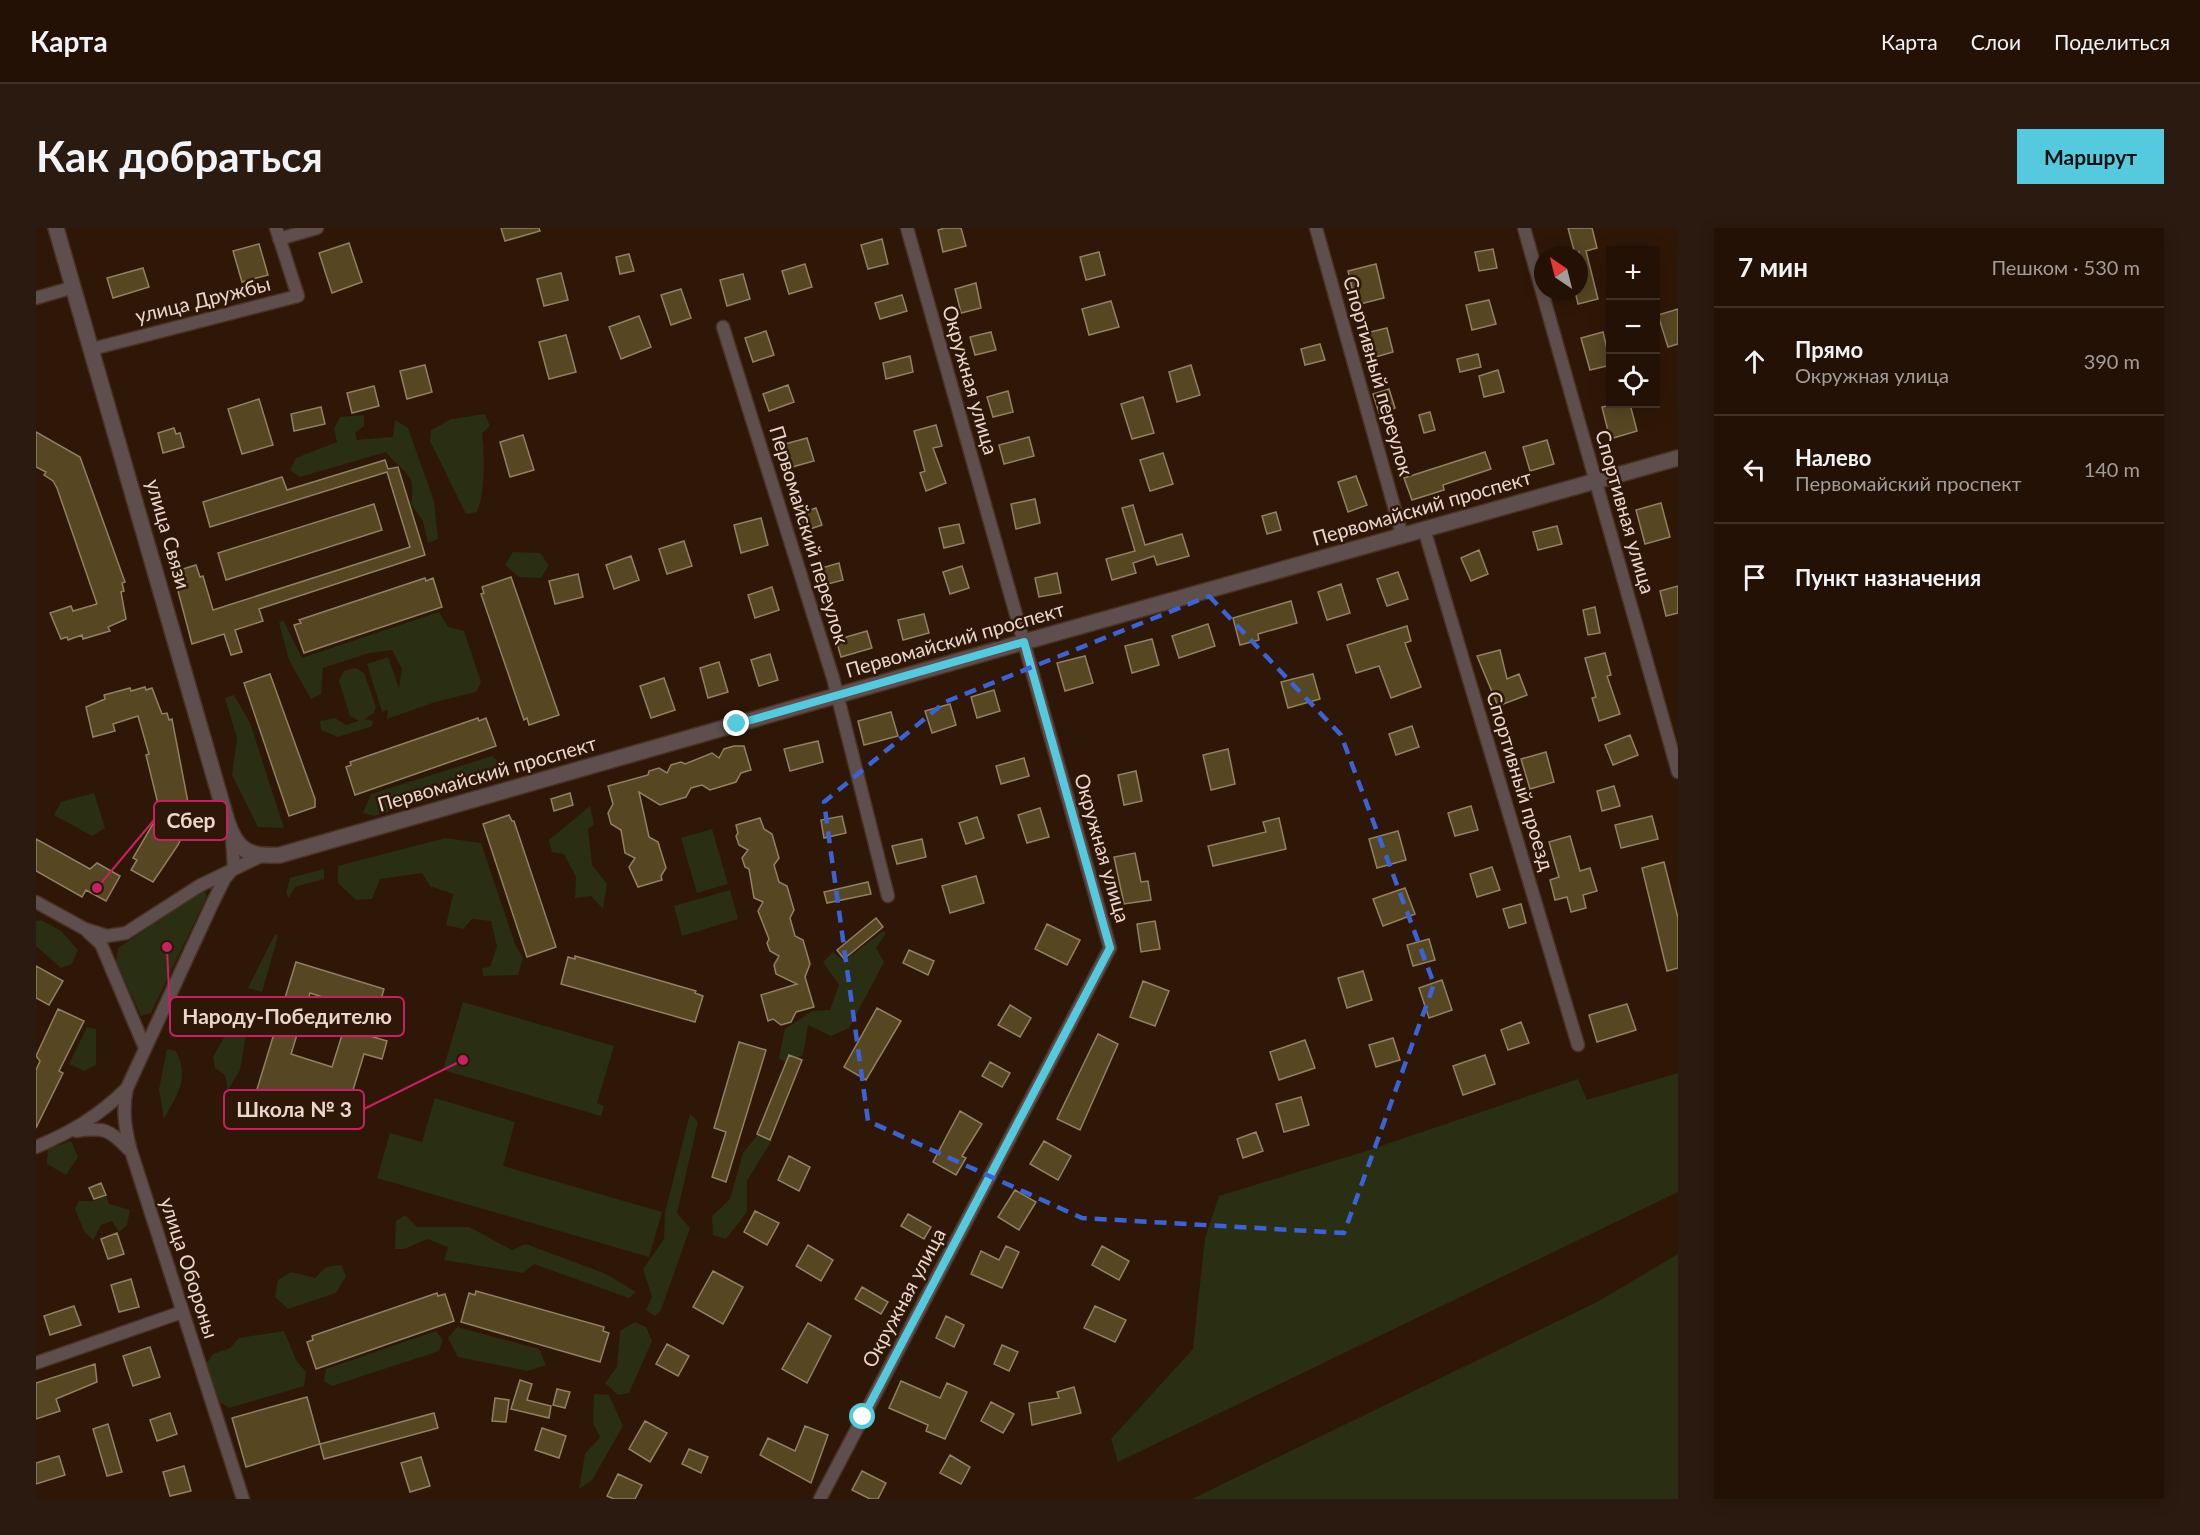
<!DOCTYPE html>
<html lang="ru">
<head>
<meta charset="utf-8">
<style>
  body { margin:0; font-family:Lato,sans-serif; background:#2b1a0f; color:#f1f3f6 }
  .controls { position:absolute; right:18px; top:18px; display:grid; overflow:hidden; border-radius:0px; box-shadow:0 3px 15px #0003 }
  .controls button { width:54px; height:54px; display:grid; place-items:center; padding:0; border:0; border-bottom:2px solid #403127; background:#231105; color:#f1f3f6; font:30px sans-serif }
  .compass { position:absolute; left:1498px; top:18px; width:54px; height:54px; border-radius:50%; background:#231105; box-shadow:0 3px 15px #0003; rotate:325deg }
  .stop { position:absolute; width:18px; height:18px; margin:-14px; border:4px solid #55cadf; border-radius:50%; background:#fff }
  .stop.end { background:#55cadf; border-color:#fff; box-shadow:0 2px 6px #0008 }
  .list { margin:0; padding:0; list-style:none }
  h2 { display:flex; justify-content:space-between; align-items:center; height:78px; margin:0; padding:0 24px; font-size:26px }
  h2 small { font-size:20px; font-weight:400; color:#a39d9a }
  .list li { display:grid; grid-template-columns:39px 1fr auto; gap:18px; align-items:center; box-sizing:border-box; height:108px; padding:0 24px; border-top:2px solid #403127 }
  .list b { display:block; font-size:22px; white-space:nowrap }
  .list p { margin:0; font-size:20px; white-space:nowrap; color:#a39d9a }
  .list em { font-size:20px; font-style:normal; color:#a39d9a }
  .icon { flex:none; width:33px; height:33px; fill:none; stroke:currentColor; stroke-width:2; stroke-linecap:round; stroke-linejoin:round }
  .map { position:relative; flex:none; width:1642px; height:1271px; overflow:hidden; border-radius:0px }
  header { display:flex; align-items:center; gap:36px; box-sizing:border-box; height:84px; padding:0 30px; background:#231105; border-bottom:2px solid #403127 }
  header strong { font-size:28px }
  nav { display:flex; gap:33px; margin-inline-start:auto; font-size:21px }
  .intro { display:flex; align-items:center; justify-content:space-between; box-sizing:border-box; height:144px; padding:0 36px }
  h1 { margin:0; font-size:42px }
  .button { padding:15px 27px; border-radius:0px; background:#55cadf; color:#111; font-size:21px; font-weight:700 }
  main { display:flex; gap:36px; padding:0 36px }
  aside { flex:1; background:#231105; border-radius:0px; box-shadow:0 3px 15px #0003 }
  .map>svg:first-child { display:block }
</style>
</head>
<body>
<header>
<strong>Карта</strong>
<nav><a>Карта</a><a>Слои</a><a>Поделиться</a></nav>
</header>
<div class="intro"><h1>Как добраться</h1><a class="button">Маршрут</a></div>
<main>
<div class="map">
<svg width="1642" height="1271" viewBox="0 0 1642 1271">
  <rect width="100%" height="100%" fill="#2f1707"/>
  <path fill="#2a2e13" d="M449 186 454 198 446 205C449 226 449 265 441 284L430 286 394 213 395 202 416 191Z
    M328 187V198L319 205 321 212 357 209 359 192 372 200 398 273 402 311 392 315 387 293 375 276C381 243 367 246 350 224L264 249 254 242 260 230 301 214 298 201 304 189Z
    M477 324 504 325 513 337 505 350 483 349 469 337Z
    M403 384 412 399 428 403 445 454 440 464 399 474 351 491 352 482 346 484 331 436 352 429 363 460 366 441 356 422 333 425 287 440 285 466 275 471 253 432 243 395 247 392 266 430Z
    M319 440 328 445 340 479 338 485 329 491 337 493 336 498 302 509 285 502 284 493 299 490 310 497 323 493 314 488 303 453 308 443Z
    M198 467 214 495 248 600 222 599 196 547 201 510 189 470Z
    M456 528 469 540 462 552 338 588 327 585 335 566Z
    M58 565 69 600 56 608 18 587 25 574Z
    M554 578 558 597 552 601 556 637 571 656 567 681 555 668 539 670 540 649 528 626 516 624 513 612Z
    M676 601 692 656 661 665 645 610Z
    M409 610 445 615 479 716 487 730 482 747 447 748 446 740 454 739 461 718 455 693 436 691 427 701 410 697 417 666 394 658 386 645 344 651 336 671 320 672 302 655V638Z
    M288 641V651L259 659 253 670 250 665 254 650Z
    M168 662 171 668 115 785 105 788 80 734 82 720Z
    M694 662 702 691 646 708 638 678Z
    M5 692 25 703 42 722 36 736 25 740 0 718V693Z
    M847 703 850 705 840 720 848 734 813 800 795 808 772 797 767 827 752 836 743 830 749 801 776 783 794 782 803 757 787 734 797 724 808 733Z
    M239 706 242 708 226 764 212 760Z
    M427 774 578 818 561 875 568 878 565 888 407 842Z
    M203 783 211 801 204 842 192 862 189 847 179 840 177 829Z
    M51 799 60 801V837L48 843 33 836Z
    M131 821 140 823C154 851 141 866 128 891L123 861Z
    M1642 845V964L1082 1234 1075 1211 1157 1121 1169 1010 1183 968 1327 924 1542 851 1551 872Z
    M399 870 479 894 467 938 626 984 613 1029 341 950 354 905 386 914Z
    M654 886 662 894 641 985 654 1000 625 1082 619 1088 610 1082 616 1069 607 1041 628 1011 629 985Z
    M724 904 736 912 711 953V984L690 1011 677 1007 676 988 694 971 707 925Z
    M35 913 42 929 30 947 11 936 12 921Z
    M70 968 73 976 94 982 91 997 83 1004 76 993 65 997 57 1012 48 1003 39 981 43 973H57Z
    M369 987 381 999H433L476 1022 490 1016 570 1046 600 1064 593 1070 498 1036 487 1045 408 1032 412 1019 391 1011 368 1021H359L360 993Z
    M1642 1026V1271H1156L1561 1074Z
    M305 1037 310 1048 300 1065 252 1081 239 1069 242 1052 255 1044 279 1050 290 1039Z
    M599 1094 610 1099 616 1113 593 1165 582 1167 569 1155 581 1139 584 1103Z
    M421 1099 503 1121 510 1137 492 1143 422 1129 412 1110Z
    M248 1103 260 1132 270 1144 268 1158 193 1180 184 1174 170 1136 177 1126 194 1120 203 1110Z
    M400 1103 407 1112 403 1123 296 1158 288 1153 290 1141Z
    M558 1166 573 1167 587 1198 556 1252 543 1261 549 1226 564 1209 557 1195Z"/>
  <path fill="#574622" stroke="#908162" stroke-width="1.5" fill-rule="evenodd" d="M465 0H503L504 3 469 13Z
    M909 0H925L930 18 907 24 902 2Z
    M1532 0H1556L1561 20 1550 23 1562 71 1542 76 1539 63H1543V24L1539 26Z
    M846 11 852 36 832 41 825 17Z
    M313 15 326 54 296 65 283 25Z
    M223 16 232 47 206 54 197 23Z
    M1457 21 1461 40 1443 43 1439 24Z
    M1063 24 1069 47 1050 52 1044 29Z
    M593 26 598 43 584 46 580 29Z
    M769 36 776 59 753 66 746 43Z
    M1340 36 1348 70 1320 77 1312 43Z
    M107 40 113 59 77 70 71 50Z
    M525 45 532 72 508 78 501 51Z
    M707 46 714 71 691 78 684 52Z
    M940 55 945 80 925 85 919 61Z
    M645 61 655 90 635 97 625 67Z
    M866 67 871 83 844 91 839 75Z
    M1453 72 1460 96 1436 102 1430 77Z
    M1075 73 1083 99 1053 107 1046 81Z
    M1642 81V116L1632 119 1622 87Z
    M603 88 615 119 585 131 573 99Z
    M1351 100 1357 124 1336 130 1330 105Z
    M730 103 738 127 717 134 709 110Z
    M955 104 960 122 939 127 934 109Z
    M1567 104 1575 137 1554 142 1545 110Z
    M530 107 540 144 513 151 503 114Z
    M1284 116 1289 132 1269 137 1265 121Z
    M1442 126 1445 139 1424 144 1421 131Z
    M874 128 877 144 850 151 847 135Z
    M389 137 396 164 371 171 364 143Z
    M1155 137 1164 167 1141 174 1133 144Z
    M1462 142 1468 164 1448 169 1443 148Z
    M752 157 758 174 733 183 727 166Z
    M338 158 343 178 316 185 311 165Z
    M1353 161 1359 180 1343 185 1337 166Z
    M972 163 977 184 957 189 951 169Z
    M1107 169 1118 205 1096 211 1085 176Z
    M223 171 237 217 206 226 192 181Z
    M1580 176H1594L1601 203 1574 211 1566 179Z
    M285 179 289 196 258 203 255 186Z
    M1394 184 1399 202 1388 205 1383 187Z
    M900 197 906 218 897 220 910 255 890 263 884 245 889 243 878 203Z
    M138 200 140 206 144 205 148 219 127 225 122 205Z
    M0 204 44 229 89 354 86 355 88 363 85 364 90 391 72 399 74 403 47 411 46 407 32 412 31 409 25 411 14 385 35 378 37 383 61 376 21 260 17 253 8 247 10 244 0 239Z
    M487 207 498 242 474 249 464 214Z
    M993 209 998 228 968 236 963 217Z
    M771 210 778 233 756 239 749 216Z
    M1511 212 1518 236 1494 243 1487 219Z
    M1449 224 1455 241 1407 257 1408 262 1376 272 1368 250Z
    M1127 225 1137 256 1114 263 1104 232Z
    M349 232 352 241 362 239 389 327 223 381 227 393 199 402 206 424 195 427 188 406 156 416 137 344 160 337 164 349 167 348 177 382 374 319 351 244 174 299 167 274 246 249 251 262Z
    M1320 248 1331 277 1312 284 1302 254Z
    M999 271 1004 295 980 301 975 276Z
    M1625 275 1634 309 1609 316 1600 282Z
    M338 276 346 302 190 352 182 325Z
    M1097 277 1109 317 1146 306 1153 328 1121 337 1118 328 1097 335 1100 345 1076 352 1070 331 1099 323 1086 280Z
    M780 280 786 297 765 304 759 287Z
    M1240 284 1245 302 1231 306 1226 288Z
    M725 290 732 317 705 325 698 297Z
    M923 296 928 315 908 320 903 300Z
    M1521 298 1526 316 1502 322 1497 304Z
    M648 313 656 338 631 346 623 321Z
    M1443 322 1452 346 1435 353 1425 330Z
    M595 328 603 352 578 361 570 337Z
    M803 335 807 352 784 358 779 342Z
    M926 338 933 360 914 366 907 344Z
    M1362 344 1372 371 1351 378 1341 351Z
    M1021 345 1025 365 1003 369 999 350Z
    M542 346 547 369 519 376 513 353Z
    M475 349 523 487 493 497 491 490 488 492 445 366 448 365 446 359Z
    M389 350 390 353 397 350 406 379 268 425 258 397 265 395 263 392Z
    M1305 356 1314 385 1291 392 1282 364Z
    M1642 358V385L1630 388 1624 363Z
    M736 359 743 382 719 390 712 367Z
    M1255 373 1261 395 1222 406 1223 412 1204 417 1197 390Z
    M1559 379 1564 405 1552 407 1547 382Z
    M888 386 893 405 867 412 862 392Z
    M1172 396 1179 418 1143 430 1136 408Z
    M1371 398 1375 413 1369 415 1385 459 1355 470 1343 438 1320 445 1311 417Z
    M831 403 836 420 805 429 800 412Z
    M1116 411 1123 437 1096 445 1089 418Z
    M1464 422 1471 451 1483 446 1491 467 1462 478 1441 428Z
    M1569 425 1575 447 1571 448 1584 486 1563 493 1556 470 1560 469 1549 430Z
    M734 426 742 452 723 458 715 432Z
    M1049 428 1057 455 1029 463 1021 435Z
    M683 434 692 464 672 470 664 440Z
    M234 446 279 571V579L253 588 208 455Z
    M1277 446 1284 471 1252 480 1245 454Z
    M628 450 639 482 615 490 604 458Z
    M109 459 110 462 116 460 126 486 131 485 133 492 136 491 155 590 142 617 117 654 95 642 101 632 97 630 124 584 110 527 113 526 102 488 77 496 79 503 57 509 50 479 69 471 68 467 94 460 95 463Z
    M958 462 964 483 941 490 935 469Z
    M914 476 920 497 896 505 889 483Z
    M855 484 862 508 828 517 822 493Z
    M442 490 443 493 450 490 460 518 319 567 310 539 315 537 314 534Z
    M1376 498 1383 519 1360 527 1353 506Z
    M1594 507 1602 527 1577 537 1569 517Z
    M782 513 787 534 754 543 748 521Z
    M698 518H708L715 542 705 545 700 554 674 562 666 557 655 560 650 569 624 577 603 564 613 609 622 614 630 640 625 648 626 652 602 659 593 639 599 630 589 625 585 602 575 596 572 585 577 576 572 558 612 547 613 543 623 540 631 545 635 537 645 534 649 536 676 525 683 530 688 521Z
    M1192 521 1199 556 1175 562 1167 527Z
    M1510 524 1518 554 1494 561 1485 531Z
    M988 530 993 548 965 556 960 538Z
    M1100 543 1106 573 1088 577 1082 547Z
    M1578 558 1584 578 1566 583 1561 563Z
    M534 565 537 577 518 583 515 571Z
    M1435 578 1442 602 1419 608 1412 585Z
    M1004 580 1013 609 991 615 982 587Z
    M473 587 476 593H478L520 719 491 729 447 596Z
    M806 588 810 605 788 610 785 592Z
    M1616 588 1622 611 1585 620 1579 597Z
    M941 589 948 610 930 616 923 595Z
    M724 590 728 601 736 606 743 630 738 637 743 654 751 658 758 682 754 690 759 708 767 712 774 736 769 749 778 779 760 784 755 794 745 797 737 791 732 793 725 767 761 756 740 746 738 737 743 728 734 723 731 715 733 711 722 683 727 674 718 670 713 641 709 639 706 630 712 622 703 617 700 608 702 605 700 597Z
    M1243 590 1250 621 1177 638 1172 618 1230 604 1227 594Z
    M1362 603 1370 632 1341 640 1333 611Z
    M1534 608 1544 643 1554 640 1561 663 1547 667 1550 680 1535 684 1531 669 1519 672 1514 652 1523 649 1513 614Z
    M0 611 54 641 61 635 84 648 70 673 50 662 46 669 0 643Z
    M886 611 890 629 861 636 856 618Z
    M1099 625 1105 654 1112 653 1115 672 1088 676 1078 629Z
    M1628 634 1642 690V740L1631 743 1606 640Z
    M1456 639 1464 662 1441 669 1434 646Z
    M940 648 948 675 914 685 906 658Z
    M832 654 835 666 791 675 788 664Z
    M1369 660 1379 686 1347 698 1337 671Z
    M1485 676 1490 695 1473 700 1467 681Z
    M840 690 847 699 808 731 801 722Z
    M1119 693 1124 721 1105 724 1101 696Z
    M1011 696 1044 712 1031 737 999 721Z
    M1393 711 1399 732 1377 738 1371 717Z
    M873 722 898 733 892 747 867 735Z
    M539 728 660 763 659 765 667 768 659 794 525 756 532 729 539 731Z
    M260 734 348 761 334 808 351 813 346 831 328 826 306 898 218 871ZM274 765 315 778 296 839 255 826Z
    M0 738 27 753 13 777 0 770Z
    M1327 743 1336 772 1311 780 1302 750Z
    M1406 752 1416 782 1393 790 1383 760Z
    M1107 753 1133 763 1119 798 1094 789Z
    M1591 776 1600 802 1561 814 1553 787Z
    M974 777 995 790 984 809 962 797Z
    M841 780 865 793 830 852 808 839Z
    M22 781 48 793 23 843 27 845 0 900V842L4 833 0 828Z
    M1485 794 1493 815 1472 822 1465 802Z
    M1062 806 1082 816 1044 902 1021 891Z
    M1357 810 1364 832 1340 839 1333 817Z
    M1269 812 1279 840 1243 852 1234 824Z
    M703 814 730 822 690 954 676 949 690 904 678 900Z
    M753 827 766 832 734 912 721 906Z
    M1449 827 1459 856 1427 867 1417 838Z
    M954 834 974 845 966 859 946 848Z
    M1265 869 1273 897 1248 904 1240 876Z
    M924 883 946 896 926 928 930 930 920 947 897 934Z
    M1220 904 1227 923 1207 930 1201 911Z
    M1008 913 1035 928 1022 952 994 936Z
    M753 928 774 939 763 963 742 952Z
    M65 955 70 967 58 971 53 960Z
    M979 962 1000 974 983 1002 962 989Z
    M719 983 743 995 731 1017 708 1004Z
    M872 986 895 999 888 1011 865 998Z
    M81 1005 88 1026 72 1031 65 1011Z
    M772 1017 797 1032 785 1053 760 1038Z
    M970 1018 983 1024 966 1060 935 1046 945 1023 963 1032Z
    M1066 1018 1093 1033 1083 1052 1056 1037Z
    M677 1043 707 1059 687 1096 657 1079Z
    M95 1051 103 1079 83 1084 75 1057Z
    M826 1059 852 1074 845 1086 819 1071Z
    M440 1063 568 1099 567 1103 573 1105 564 1134 425 1094 433 1065 439 1067Z
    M401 1065 402 1068 409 1066 418 1093 280 1141 271 1114 277 1112 276 1108Z
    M38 1078 45 1097 14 1107 8 1088Z
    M1059 1078 1090 1092 1079 1114 1048 1100Z
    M910 1088 928 1097 918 1119 900 1110Z
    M772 1095 795 1108 771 1155 746 1141Z
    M631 1116 653 1128 642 1148 620 1136Z
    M966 1117 982 1124 973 1143 958 1136Z
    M114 1119 124 1149 97 1158 87 1128Z
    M59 1136 61 1154 20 1171 24 1183 0 1191V1155Z
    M484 1152 496 1156 491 1172 515 1178 513 1190 475 1181Z
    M865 1153 904 1170 911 1155 931 1164 909 1211 890 1203 892 1197 853 1180Z
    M1038 1159 1045 1185 996 1197 993 1175 1023 1170 1021 1164Z
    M521 1161 534 1164 529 1180 517 1177Z
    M271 1169 284 1216 210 1239 196 1190Z
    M459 1170 473 1172 470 1194 456 1193Z
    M955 1174 978 1186 967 1205 945 1193Z
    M134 1185 141 1206 121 1213 114 1192Z
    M398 1185 402 1200 288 1231 284 1216Z
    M609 1193 631 1205 614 1234 593 1221Z
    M72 1196 86 1244 71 1248 57 1201Z
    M769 1198 792 1207 775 1255 724 1227 732 1210 759 1223Z
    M506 1200 530 1208 523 1230 499 1222Z
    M653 1221 672 1229 665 1245 646 1236Z
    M914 1227 934 1239 925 1256 904 1245Z
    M23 1228 29 1247 0 1256V1235Z
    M385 1229 394 1258 374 1264 365 1235Z
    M148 1238 155 1263 134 1268 127 1244Z
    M826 1243 850 1255 842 1271H834L816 1262Z
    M582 1246 606 1257 599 1271H578L571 1268Z"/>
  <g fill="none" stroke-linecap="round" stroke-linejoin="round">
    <g stroke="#493223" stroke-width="15">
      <path id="minor" d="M1280 0 1366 307
        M1488 0 1642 544
        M243 11 281 0
        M0 70 38 59
        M687 99 797 450 852 668
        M56 121 262 68 240 0
        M1388 301 1542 817
        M196 609 198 640 189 650 177 674 91 860C86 882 89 901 95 923L207 1271
        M0 674 49 701 71 708 90 705 163 658 223 629
        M52 704 65 716 109 820
        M40 903C66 899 74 901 92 921
        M0 919C35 904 63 888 90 861
        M0 1135 146 1084
        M784 1271 1074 720 871 0"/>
    </g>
    <g stroke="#493223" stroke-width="18">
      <path id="tertiary" d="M20 0 191 593C201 623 213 629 244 627L988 414 1642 230"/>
    </g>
    <use href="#minor" stroke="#5e4e4e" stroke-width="12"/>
    <use href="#tertiary" stroke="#5e4e4e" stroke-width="15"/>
  </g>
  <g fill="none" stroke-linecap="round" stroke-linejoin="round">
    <path stroke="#55cadf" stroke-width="8" d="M701 496 988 414 1074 720 827 1189"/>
  </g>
  <path fill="none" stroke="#3c63d6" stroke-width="4.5" stroke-dasharray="12 8" stroke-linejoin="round" d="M1173 368 1305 507 1398 756 1308 1005 1046 990 832 893 788 574 909 474Z"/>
  <g text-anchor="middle" stroke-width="5" stroke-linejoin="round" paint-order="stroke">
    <g font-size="20" fill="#e9d7cd" stroke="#2f1707">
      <text transform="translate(167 72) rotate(-14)" y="7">улица Дружбы</text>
      <text transform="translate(1342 148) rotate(74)" y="7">Спортивный переулок</text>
      <text transform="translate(934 152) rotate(74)" y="7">Окружная улица</text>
      <text transform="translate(1386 280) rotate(-16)" y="7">Первомайский проспект</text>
      <text transform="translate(1589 284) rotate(74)" y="7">Спортивная улица</text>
      <text transform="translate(132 306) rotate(74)" y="7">улица Связи</text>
      <text transform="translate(773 307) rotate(73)" y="7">Первомайский переулок</text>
      <text transform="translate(919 412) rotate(-16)" y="7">Первомайский проспект</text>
      <text transform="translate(451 546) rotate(-16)" y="7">Первомайский проспект</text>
      <text transform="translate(1484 553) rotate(73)" y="7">Спортивный проезд</text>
      <text transform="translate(1066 620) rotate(74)" y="7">Окружная улица</text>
      <text transform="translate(153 1040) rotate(72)" y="7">улица Обороны</text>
      <text transform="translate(868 1070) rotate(-62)" y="7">Окружная улица</text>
    </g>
  </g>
  <path fill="none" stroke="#c42261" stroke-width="2" d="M61 660L118 592M131 719L134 788M427 832L328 881"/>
  <g fill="#c42261" stroke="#2f1707" stroke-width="2">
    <circle cx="61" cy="660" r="6"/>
    <circle cx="131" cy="719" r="6"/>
    <circle cx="427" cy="832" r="6"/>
  </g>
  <g fill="#2f1707" stroke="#c42261" stroke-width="2">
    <rect x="118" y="573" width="73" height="39" rx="6"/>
    <rect x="134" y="769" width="234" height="39" rx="6"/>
    <rect x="188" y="862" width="140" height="39" rx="6"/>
  </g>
  <g font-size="21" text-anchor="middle" font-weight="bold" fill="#e9d7cd">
    <text x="155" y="600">Сбер</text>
    <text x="251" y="796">Народу-Победителю</text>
    <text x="258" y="889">Школа № 3</text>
  </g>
</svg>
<div class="controls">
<button>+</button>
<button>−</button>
<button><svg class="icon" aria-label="locate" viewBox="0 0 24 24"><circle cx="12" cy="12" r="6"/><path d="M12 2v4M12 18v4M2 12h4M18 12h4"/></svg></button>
</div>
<svg class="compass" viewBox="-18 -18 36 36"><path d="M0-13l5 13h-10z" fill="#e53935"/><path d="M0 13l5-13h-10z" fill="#a39d9a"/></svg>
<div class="stop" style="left:827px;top:1189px"></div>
<div class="stop end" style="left:701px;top:496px"></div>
</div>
<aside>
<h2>7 мин<small>Пешком · 530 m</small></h2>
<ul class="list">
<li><svg class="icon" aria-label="ahead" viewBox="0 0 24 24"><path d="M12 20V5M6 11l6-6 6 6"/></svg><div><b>Прямо</b><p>Окружная улица</p></div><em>390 m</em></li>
<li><svg class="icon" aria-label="left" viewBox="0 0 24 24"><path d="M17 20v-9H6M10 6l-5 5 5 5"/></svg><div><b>Налево</b><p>Первомайский проспект</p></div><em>140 m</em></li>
<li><svg class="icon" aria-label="arrive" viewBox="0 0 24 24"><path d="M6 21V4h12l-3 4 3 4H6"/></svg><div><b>Пункт назначения</b></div></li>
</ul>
</aside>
</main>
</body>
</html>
